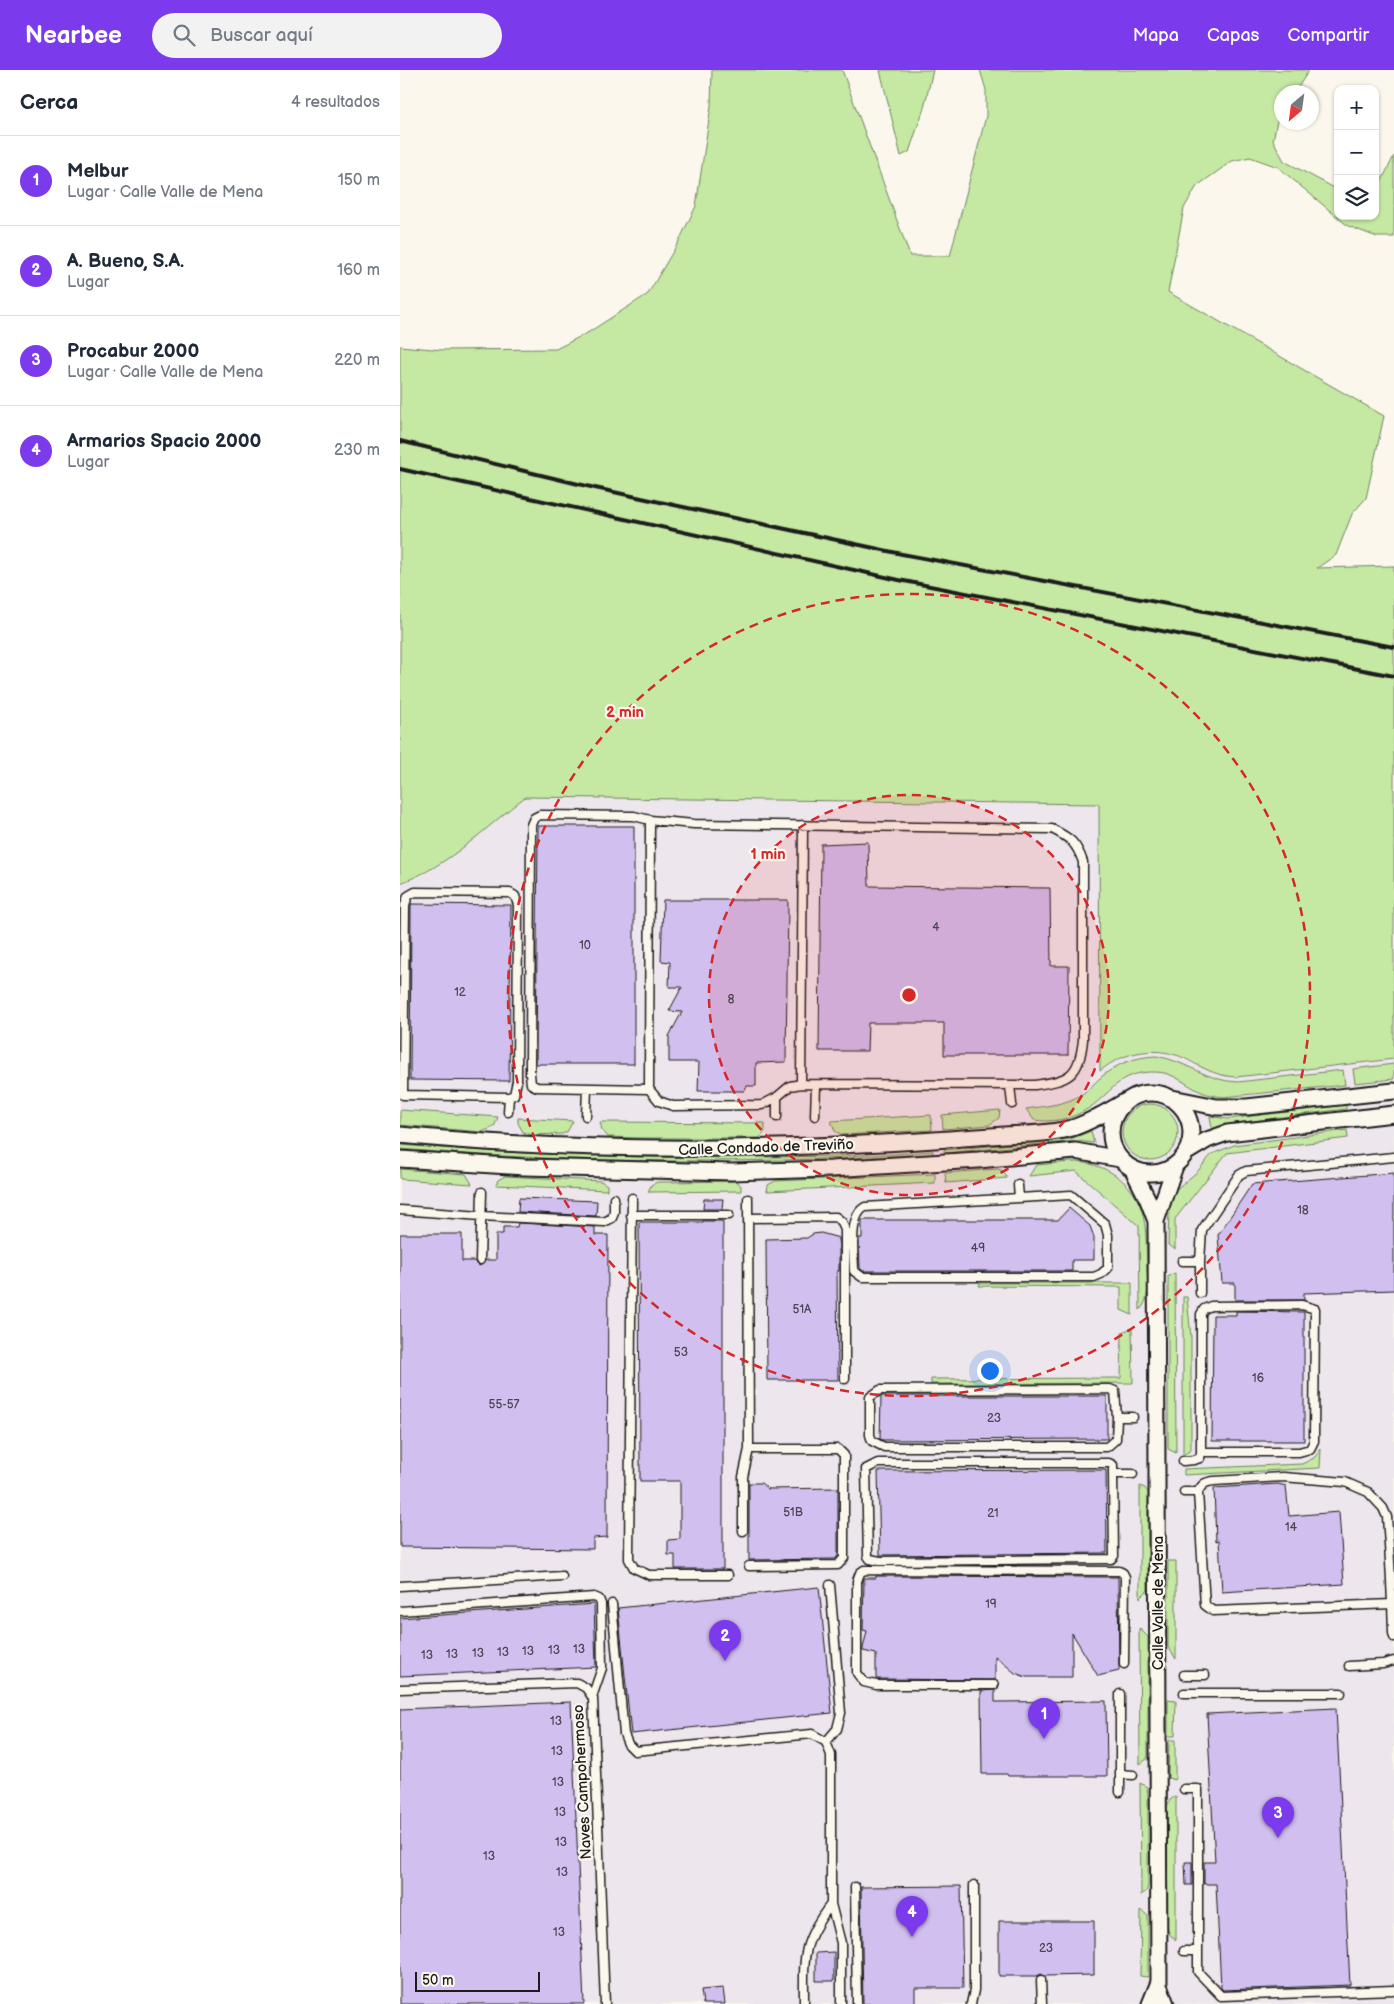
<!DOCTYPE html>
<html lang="es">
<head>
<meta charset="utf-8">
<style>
  body { margin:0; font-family:"Balsamiq Sans",sans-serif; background:#f2f2f3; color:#1f2937 }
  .controls { position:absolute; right:15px; top:15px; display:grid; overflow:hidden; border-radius:10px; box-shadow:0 1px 4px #0004 }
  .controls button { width:45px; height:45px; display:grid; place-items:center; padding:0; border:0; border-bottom:1px solid #e0e1e3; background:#fff; color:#1f2937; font:25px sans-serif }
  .compass { position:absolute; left:874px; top:15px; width:45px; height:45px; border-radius:50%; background:#fff; box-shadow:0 1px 4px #0004; rotate:209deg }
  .scale { position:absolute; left:15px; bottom:12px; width:125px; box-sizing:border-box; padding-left:5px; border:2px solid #1c1c1c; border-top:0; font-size:14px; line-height:18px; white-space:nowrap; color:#1c1c1c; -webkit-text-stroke:4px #fbf7ec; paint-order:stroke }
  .you { position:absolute; left:589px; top:1300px; width:18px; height:18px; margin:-12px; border:4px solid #fff; border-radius:50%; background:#1a73e8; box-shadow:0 0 0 8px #1a73e833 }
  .badge { display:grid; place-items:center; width:32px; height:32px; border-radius:50%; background:#7c3aed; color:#fff; font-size:16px; font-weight:700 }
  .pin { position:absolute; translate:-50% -41px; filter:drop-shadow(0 1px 2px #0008) }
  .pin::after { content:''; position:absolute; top:26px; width:18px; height:15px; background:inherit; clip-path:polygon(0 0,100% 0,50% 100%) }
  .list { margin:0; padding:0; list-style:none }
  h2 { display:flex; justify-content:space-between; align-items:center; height:65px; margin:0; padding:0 20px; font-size:21px }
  h2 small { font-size:16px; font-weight:400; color:#747a83 }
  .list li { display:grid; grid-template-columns:32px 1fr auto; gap:15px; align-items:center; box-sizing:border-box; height:90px; padding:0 20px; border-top:1px solid #e0e1e3 }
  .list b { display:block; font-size:19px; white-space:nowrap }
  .list p { margin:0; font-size:16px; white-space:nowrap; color:#747a83 }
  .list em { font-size:16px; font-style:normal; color:#747a83 }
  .icon { flex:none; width:28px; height:28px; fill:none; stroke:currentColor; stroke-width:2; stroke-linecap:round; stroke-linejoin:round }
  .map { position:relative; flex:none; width:994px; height:1934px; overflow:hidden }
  header { display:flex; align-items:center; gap:30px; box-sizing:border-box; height:70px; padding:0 25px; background:#7c3aed; color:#fff }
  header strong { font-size:24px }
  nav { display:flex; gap:28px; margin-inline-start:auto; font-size:18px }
  .search { width:350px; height:45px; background:#f2f2f3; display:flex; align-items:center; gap:12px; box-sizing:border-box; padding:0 18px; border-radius:28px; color:#747a83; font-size:19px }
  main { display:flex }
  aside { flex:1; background:#fff }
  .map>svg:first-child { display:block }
</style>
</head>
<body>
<header>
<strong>Nearbee</strong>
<div class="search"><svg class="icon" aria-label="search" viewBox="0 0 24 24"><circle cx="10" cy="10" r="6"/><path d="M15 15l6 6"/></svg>Buscar aquí</div>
<nav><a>Mapa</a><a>Capas</a><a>Compartir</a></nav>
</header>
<main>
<aside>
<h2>Cerca<small>4 resultados</small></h2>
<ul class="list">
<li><span class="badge">1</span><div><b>Melbur</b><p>Lugar · Calle Valle de Mena</p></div><em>150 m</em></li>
<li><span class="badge">2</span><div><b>A. Bueno, S.A.</b><p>Lugar</p></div><em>160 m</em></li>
<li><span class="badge">3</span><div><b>Procabur 2000</b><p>Lugar · Calle Valle de Mena</p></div><em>220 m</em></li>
<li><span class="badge">4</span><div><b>Armarios Spacio 2000</b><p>Lugar</p></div><em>230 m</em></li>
</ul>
</aside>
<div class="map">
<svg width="994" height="1934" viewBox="0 0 994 1934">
  <rect width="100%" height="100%" fill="#fbf7ec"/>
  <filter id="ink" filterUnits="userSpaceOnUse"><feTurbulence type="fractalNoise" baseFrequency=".02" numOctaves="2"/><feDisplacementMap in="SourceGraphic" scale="10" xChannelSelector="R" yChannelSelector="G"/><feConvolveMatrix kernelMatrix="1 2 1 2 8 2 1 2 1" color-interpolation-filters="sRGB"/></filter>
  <g filter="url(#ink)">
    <path fill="#eee6ed" d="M125 727 699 734 700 1001 710 993 729 984 748 981 772 984 805 999 950 994 994 989V1934H0V813L21 806 66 775Z"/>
    <path fill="#c5e9a3" stroke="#708260" d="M312 0H442L510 186H550L586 46V20L580 0H909L895 22H882L881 44 877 51 873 70 884 91 938 120V146H975V124L994 86V167H977L948 156 878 97 850 87 832 91 797 116 784 138 768 222 984 346 966 428 952 444 936 485 917 498 994 496V989L836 1007C816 1006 803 998 786 989 757 975 724 981 700 1001L699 734 125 727C86 757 48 797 0 813V276L43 280 156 279 189 262 248 224 278 173 296 136 311 36Z
      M480 0H533L524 38 509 82 501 86Z
      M756 986C787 991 806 1011 838 1012L943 1000 945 1015 823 1027C817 1026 810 1025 804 1023 786 1016 775 1002 755 1002 718 1001 712 1024 686 1040 672 1049 650 1053 634 1050L626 1039C645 1036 666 1035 682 1024 689 1020 694 1013 700 1008 716 994 734 987 756 986Z
      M994 994V1009L955 1013 953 999Z
      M722 1062a28 28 0 1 1 56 0a28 28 0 1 1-56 0Z
      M946 1035V1039L836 1053 812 1059 810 1046 827 1049Z
      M0 1040 98 1047 94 1057 82 1062 0 1055Z
      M600 1040 599 1048 589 1055 543 1059 542 1045Z
      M531 1045 532 1060 442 1065 435 1061 431 1051Z
      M118 1048 173 1051 167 1062 162 1064 132 1065 123 1062 118 1053Z
      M200 1052 365 1053C365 1059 366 1064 359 1068H238L208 1067 202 1060Z
      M947 1060 948 1068 827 1083 775 1149V1179L768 1175 769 1138 771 1130 775 1120 797 1102 812 1084 834 1075Z
      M691 1061 694 1073 676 1071 544 1083V1080L670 1069Z
      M0 1075C125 1085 249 1089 374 1087 427 1086 481 1086 533 1081V1084C355 1094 178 1094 0 1079Z
      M671 1092C704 1091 736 1113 743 1145 747 1162 746 1179 747 1196 747 1211 751 1228 740 1240L739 1156 676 1101 629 1106 636 1095Z
      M0 1099 66 1104 72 1114 0 1109Z
      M598 1099 603 1101 607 1108 546 1113 545 1103Z
      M535 1104V1113L367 1121 368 1115 375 1111Z
      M105 1106 201 1111 207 1115V1120L96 1115 98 1110Z
      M337 1111 341 1116V1121L248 1122 251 1115 257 1112Z
      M775 1203 776 1383 768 1379V1206Z
      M580 1213H732V1245L721 1240V1217L579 1216Z
      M783 1227H787L791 1267V1380L783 1385Z
      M732 1258 733 1313 531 1314V1309L721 1308 722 1262Z
      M921 1379 920 1398 784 1405V1399L902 1394 914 1388Z
      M740 1416 745 1418 748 1422V1520L740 1528Z
      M768 1491H776V1589L768 1577Z
      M739 1558 748 1567V1686L747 1689 740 1694Z
      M768 1630 776 1631 775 1666H768Z
      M769 1670H775V1710L768 1708Z
      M740 1713 747 1717 748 1725V1815L747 1821 741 1825Z
      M776 1726V1870L770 1865 767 1858V1736L770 1730Z
      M741 1840 748 1846V1907L740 1906Z"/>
    <path fill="#d1bff0" stroke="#1c1c1c" d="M138 756H234V994H136Z
      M468 772 469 816 650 818 651 896H669L668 985H544V953H468L467 981H419L421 774Z
      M263 830H388L386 992 356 993V1016H347L344 1021H298L299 992H269V966L282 942 269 941 282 917H269L270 892 261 891Z
      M11 834 111 835 109 1011 10 1010Z
      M994 1103V1220L904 1223V1230H835V1213H822L818 1165 852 1114Z
      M119 1128 197 1131 196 1146 118 1142Z
      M304 1129H323L322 1139H303Z
      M669 1138 690 1156 694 1167V1190H672V1201H463L460 1198 459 1168H462V1150H658Z
      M303 1151H322L323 1152V1499H275V1485H268V1470L280 1469V1411H240L239 1152H303Z
      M118 1153 195 1157V1165H208L207 1467 193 1468V1479L0 1477V1164H62V1191H74L77 1194 80 1196 86 1190H96V1164H103V1157H117Z
      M421 1163 439 1168V1201H437L438 1310H367L366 1169 407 1168 413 1164Z
      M836 1241 904 1242V1371H812L813 1245H836Z
      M481 1326H707V1369L482 1370 480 1369Z
      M706 1400 707 1483 480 1485 478 1401Z
      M349 1413H361L368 1419 438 1418V1486L435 1489 349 1490Z
      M878 1414 886 1416 889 1446 939 1442 944 1514 822 1522 819 1470 816 1471 814 1418Z
      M476 1506 718 1507 719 1601 698 1606 672 1563V1607H626L615 1603 595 1586V1610L476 1609V1584L463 1581V1578L467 1561 463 1560 464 1508H476Z
      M419 1517 432 1643 231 1664 218 1538Z
      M194 1534 196 1597 0 1606V1548Z
      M595 1620V1632L706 1631 707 1706H608L607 1704H582L581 1621Z
      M171 1632 184 1934H0V1639Z
      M936 1638 950 1915 823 1920 821 1918 816 1814H804V1792H815L807 1644Z
      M785 1792H792V1815H786Z
      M561 1816 563 1918H515V1934H463L461 1817Z
      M599 1851H694V1905L645 1906 641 1904 637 1906H599Z
      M434 1882V1911H416V1883Z
      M323 1918 325 1934H303L301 1920Z"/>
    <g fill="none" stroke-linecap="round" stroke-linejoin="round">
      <g stroke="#1c1c1c" stroke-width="11">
        <path id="lane" d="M15 822 110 823 115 826 118 835 117 1011 114 1025 109 1027 3 1025 5 835 8 826Z
          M401 1014 390 1016 377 1027 362 1035 273 1036 259 1031 249 1019 250 750 294 754 652 759C670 768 676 772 683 792V970C679 1007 669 1010 635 1015L401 1014 403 755
          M610 1016 612 1034
          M249 1019 137 1017 131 1014 130 1004 131 755 134 748 140 745 234 746 250 750
          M108 1042 109 1027
          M186 1046 187 1018
          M415 1046 416 1015
          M377 1047V1027
          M618 1115 619 1128 465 1137C448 1146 454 1183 454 1201L462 1207H694L701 1204 708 1198V1165L705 1154 671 1125 619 1128
          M232 1128 229 1489 234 1498 249 1505H328
          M348 1129 349 1379H438L444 1385V1488L438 1495 349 1496
          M0 1140 81 1146 204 1152 212 1148 214 1142V1128
          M231 1145H329
          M348 1148 436 1147 442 1152 445 1160V1309
          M80 1190 82 1122
          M782 1191H800L802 1160 839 1105 846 1101 994 1087
          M800 1223V1191
          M717 1347 716 1369 707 1377H484L472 1371 470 1365V1327L480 1320 710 1319 715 1321 717 1347H733
          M783 1391 794 1390 800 1388 801 1382V1244L804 1239 811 1236 902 1235 915 1239 914 1371 910 1379 899 1382H801
          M713 1404 714 1486 711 1489 480 1491 470 1489 468 1486 466 1399 478 1393H709L713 1395V1404H733
          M784 1422H798
          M343 1461V1407L349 1379
          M0 1516 162 1506
          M212 1534 224 1664 228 1674 235 1681 412 1664 426 1672 431 1685V1834L441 1873V1934
          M992 1534 813 1541 805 1535 798 1422C802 1414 805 1412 814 1411L883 1407 945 1412 968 1422 983 1438 987 1447C990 1486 992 1524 993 1563L994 1567
          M0 1541 194 1527 199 1529 201 1534 202 1598 192 1627
          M949 1596 983 1594 994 1591
          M784 1605H805
          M594 1615H476L464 1612 457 1603V1511L460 1503 464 1500 719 1501 723 1503 725 1507 724 1594
          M0 1619 177 1613 186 1618 193 1628 205 1934
          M784 1623H941
          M720 1624V1704L733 1705
          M426 1672 437 1659 441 1643 430 1515
          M720 1722V1704
          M455 1817 457 1934
          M784 1881H798V1719H784
          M798 1881V1902L821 1926 994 1920
          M641 1910 642 1934
          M404 1934C404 1886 401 1874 431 1834
          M571 1934 574 1920V1815"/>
      </g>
      <g stroke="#1c1c1c" stroke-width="19">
        <path id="street" d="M711 1063a40 40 0 1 1 80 0a40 40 0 1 1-80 0Z
          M772 1028 817 1037H847L994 1021
          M0 1065C161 1081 322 1081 483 1073 524 1071 564 1068 604 1065 626 1064 650 1064 672 1058 691 1052 708 1041 726 1031
          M787 1082 807 1070 827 1063 994 1044
          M0 1089 124 1097 332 1102 431 1099 578 1090 675 1081 720 1089
          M732 1098 748 1130 756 1151
          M759 1915 766 1934
          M750 1934 759 1912 756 1151 775 1096"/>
      </g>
      <use href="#lane" stroke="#fbf7ec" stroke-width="8"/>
      <use href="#street" stroke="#fbf7ec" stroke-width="15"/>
      <path stroke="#1c1c1c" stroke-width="4" d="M0 371 195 418 502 484 994 577
        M0 399 499 510 994 606"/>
    </g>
  </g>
  <circle cx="509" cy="925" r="200" fill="#d62828" fill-opacity=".12"/>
  <g fill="none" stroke="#d62828" stroke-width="2.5" stroke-dasharray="9 6">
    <circle cx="509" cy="925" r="200"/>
    <circle cx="509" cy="925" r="401"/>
  </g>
  <g text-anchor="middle" stroke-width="4.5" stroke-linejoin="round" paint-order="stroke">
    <g font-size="12" fill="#494551">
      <text x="536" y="861">4</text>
      <text x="185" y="879">10</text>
      <text x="60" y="926">12</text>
      <text x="331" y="933">8</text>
      <text x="903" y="1144">18</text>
      <text x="578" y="1182">49</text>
      <text x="402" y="1243">51A</text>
      <text x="281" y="1286">53</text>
      <text x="858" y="1312">16</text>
      <text x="104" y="1338">55-57</text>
      <text x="594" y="1352">23</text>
      <text x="393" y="1446">51B</text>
      <text x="593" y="1447">21</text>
      <text x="891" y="1461">14</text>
      <text x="591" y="1538">19</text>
      <text x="179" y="1583">13</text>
      <text x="154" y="1584">13</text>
      <text x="128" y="1585">13</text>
      <text x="103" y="1586">13</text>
      <text x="78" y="1587">13</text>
      <text x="52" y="1588">13</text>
      <text x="27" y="1589">13</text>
      <text x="156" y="1655">13</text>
      <text x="157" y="1685">13</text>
      <text x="158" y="1716">13</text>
      <text x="160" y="1746">13</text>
      <text x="161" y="1776">13</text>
      <text x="89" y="1790">13</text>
      <text x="162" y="1806">13</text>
      <text x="159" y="1866">13</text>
      <text x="646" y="1882">23</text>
    </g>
    <g font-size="15" fill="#1c1c1c" stroke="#fbf7ec">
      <text transform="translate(366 1077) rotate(-2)" y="5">Calle Condado de Treviño</text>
      <text transform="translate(758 1533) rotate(-90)" y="5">Calle Valle de Mena</text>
      <text transform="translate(182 1712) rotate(-93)" y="5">Naves Campohermoso</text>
    </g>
  </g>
  <circle cx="509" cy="925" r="8" fill="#d62828" stroke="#fbf7ec" stroke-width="2.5"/>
  <g font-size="15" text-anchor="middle" font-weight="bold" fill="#d62828" stroke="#fbf7ec" stroke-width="4.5" stroke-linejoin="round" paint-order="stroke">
    <text x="225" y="647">2 min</text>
    <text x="368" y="789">1 min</text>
  </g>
</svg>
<div class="controls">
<button>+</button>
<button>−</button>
<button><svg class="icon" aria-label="layers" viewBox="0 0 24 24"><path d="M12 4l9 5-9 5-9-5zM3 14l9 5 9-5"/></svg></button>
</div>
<svg class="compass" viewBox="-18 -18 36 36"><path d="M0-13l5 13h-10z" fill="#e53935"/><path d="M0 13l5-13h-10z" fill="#747a83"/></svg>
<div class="scale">50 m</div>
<div class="you"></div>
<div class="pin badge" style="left:644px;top:1669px">1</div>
<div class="pin badge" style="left:325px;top:1591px">2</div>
<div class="pin badge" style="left:878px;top:1768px">3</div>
<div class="pin badge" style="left:512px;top:1867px">4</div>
</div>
</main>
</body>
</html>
